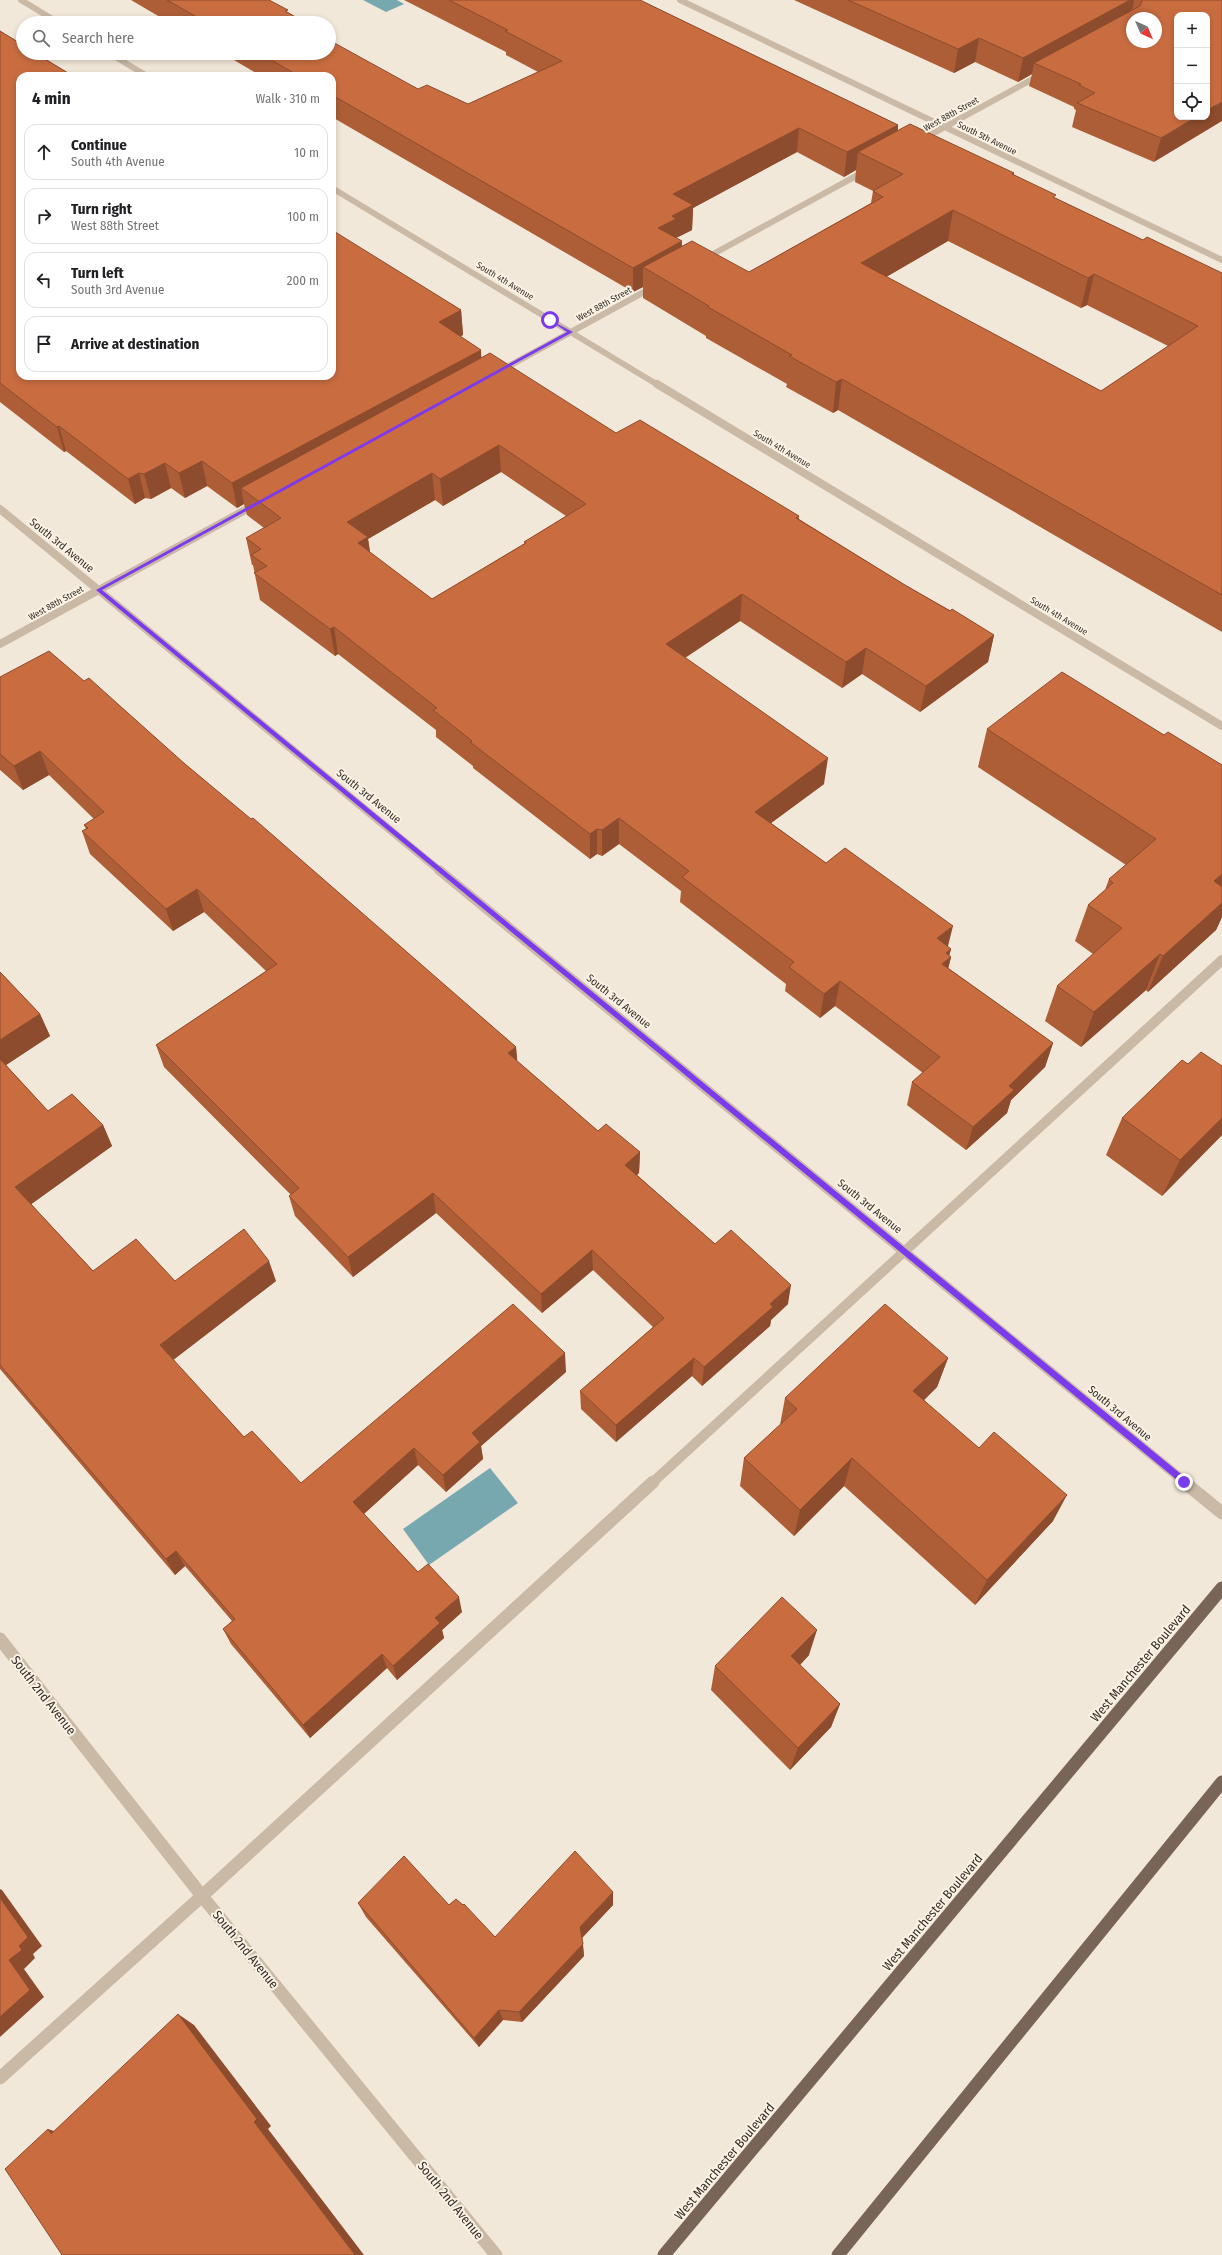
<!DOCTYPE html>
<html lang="en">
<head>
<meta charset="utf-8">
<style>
  body { margin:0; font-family:"Fira Sans Condensed",sans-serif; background:#f2f2f2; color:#202124 }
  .controls { position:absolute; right:12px; top:12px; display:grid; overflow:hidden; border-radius:8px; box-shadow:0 2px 6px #0003 }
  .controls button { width:36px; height:36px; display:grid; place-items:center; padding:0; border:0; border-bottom:1px solid #e0e0e0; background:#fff; color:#202124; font:20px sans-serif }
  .compass { position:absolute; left:1126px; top:12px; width:36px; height:36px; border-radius:50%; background:#fff; box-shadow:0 2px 6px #0003; rotate:136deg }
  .stop { position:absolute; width:12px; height:12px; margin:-9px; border:3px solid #7c3aed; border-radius:50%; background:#fff }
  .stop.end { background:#7c3aed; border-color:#fff; box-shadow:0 1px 4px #0008 }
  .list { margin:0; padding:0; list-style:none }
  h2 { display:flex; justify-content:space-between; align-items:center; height:52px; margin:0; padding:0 16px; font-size:17px }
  h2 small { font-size:13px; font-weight:400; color:#757577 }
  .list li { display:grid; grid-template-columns:26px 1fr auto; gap:12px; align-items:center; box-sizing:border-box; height:56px; margin:0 8px 8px; padding:0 8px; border:1px solid #e0e0e0; border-radius:12px }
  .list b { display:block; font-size:15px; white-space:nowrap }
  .list p { margin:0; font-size:13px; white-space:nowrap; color:#757577 }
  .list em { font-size:13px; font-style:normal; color:#757577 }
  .icon { flex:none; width:22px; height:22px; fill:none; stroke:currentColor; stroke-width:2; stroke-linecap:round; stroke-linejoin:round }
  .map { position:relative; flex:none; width:1222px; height:2255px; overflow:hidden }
  .search { position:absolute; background:#fff; box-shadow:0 2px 6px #0003; left:16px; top:16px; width:320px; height:44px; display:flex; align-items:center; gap:10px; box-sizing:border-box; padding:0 14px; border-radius:22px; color:#757577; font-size:15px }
  .panel { position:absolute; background:#fff; box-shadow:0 2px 6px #0003; left:16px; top:72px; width:320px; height:308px; border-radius:12px }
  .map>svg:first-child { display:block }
</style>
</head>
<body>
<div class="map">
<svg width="1222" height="2255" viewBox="0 0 1222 2255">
  <rect width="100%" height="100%" fill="#f2e8d9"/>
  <path fill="#78a8af" d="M363 0H397L404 4 386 12Z
    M490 1468 518 1503 429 1565 403 1529Z"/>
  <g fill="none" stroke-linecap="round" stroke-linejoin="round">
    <path stroke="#cab9a5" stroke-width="6" d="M21 0 59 23
      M680 0 1222 260
      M109 53 147 76
      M921 140 1042 74
      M332 188 658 385
      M704 259 867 170
      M498 372 655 286"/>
    <path stroke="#cab9a5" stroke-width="8" d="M657 384 1222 726
      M0 509 440 871
      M0 644 258 503"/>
    <path stroke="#cab9a5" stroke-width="10" d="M439 870 1186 1483
      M652 1483 1222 960"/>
    <path stroke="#cab9a5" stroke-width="13" d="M1184 1482 1222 1513
      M0 1639 202 1896 496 2255
      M0 2078 202 1896 653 1482"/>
    <path stroke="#786557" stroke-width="13" d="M664 2255 1222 1588
      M838 2255 1222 1782"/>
  </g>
  <path fill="#ad5e37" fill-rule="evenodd" d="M131 0H269L289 13 306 23H170Z
    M404 0H640L898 125V130L1014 173V175L1055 198 1143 240 1222 273V632L838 410 833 413 786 387 787 384 706 338V336L643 298V287L633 292 332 117V76H261L222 53H329L418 89 468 104 538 72 506 55V52ZM797 152 844 177 856 170 855 182 873 191 871 203 749 272 682 246 676 238 692 230 693 208ZM948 241 1081 308 1087 305 1168 346 1101 391 886 277Z
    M794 0H1222L1154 162 1072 127 1076 110 1074 109V107L1029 86 1032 74 1018 82 975 62 954 73Z
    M0 31 73 76 461 310 463 335 460 336 481 358 616 433 799 516V519L905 585 994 635 988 662 920 712 862 674 842 688 740 621 685 658 824 784 771 823 826 863 951 949 949 956 951 957 948 968 1053 1043 1045 1067 1011 1100 1007 1113 966 1150 907 1105 912 1082 923 1073 835 1006 820 1018 785 991 786 984 680 902 681 891 619 844 602 856 597 854 590 859 473 768V766L436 737V730L338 654 335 656 260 600 253 565H252L246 538 264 528 247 515 244 504 237 508 207 486 185 498 171 488 151 499 145 498 135 504 66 451 64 452 0 402ZM501 472 566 516 524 542 525 543 432 599 370 553 368 539 435 500 443 506Z
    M0 677 185 764 516 1047 517 1061 598 1131 640 1152 639 1173 637 1175 715 1244 788 1304 771 1320 770 1326 702 1386 692 1376 616 1442 581 1409 580 1391 653 1327 593 1270 542 1313 436 1213 353 1277 295 1216 289 1196 291 1195 164 1067 156 1045 266 971 204 912 173 931 90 854 82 831 86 829 84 825 94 819 49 775 23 790 0 770Z
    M987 729 1164 735 1222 765V917L1216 930 1148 992 1146 990 1081 1047 1045 1021 1057 986 1093 954 1075 941 1088 905 1105 890 1109 879 1126 865 978 767Z
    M0 972 40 1014 50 1036 6 1065 48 1111 103 1125 112 1146 31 1204 93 1271 175 1281H276L173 1360 244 1437 301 1483 566 1372 481 1446 483 1459 446 1492 418 1465 364 1514 418 1572 462 1612 442 1630 444 1638 397 1680 387 1668 310 1738 231 1644 223 1629 232 1621 185 1566 175 1575 0 1369Z
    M1122 1118 1222 1135 1162 1196 1106 1155Z
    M948 1358 937 1387 924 1400 1053 1521 975 1605 844 1486 794 1536 740 1486 744 1458 780 1425 785 1398Z
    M809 1655 800 1665 840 1704 831 1727 790 1770 711 1690 715 1666Z
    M358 1903 463 1905 495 1937 613 1905 582 1938 584 1956 522 2022 503 2020 479 2047 366 1917Z"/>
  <path fill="#8d4c2d" d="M1130 0H1134L1130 21 1034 63 1032 74 1018 82 1023 58Z
    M979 38 975 62 954 73 958 49Z
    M1222 102V121L1154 162 1161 138 1196 117H1207V110Z
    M898 125 895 149 858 152 856 170 844 177 847 152Z
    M799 128 797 152 693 208 692 230 676 238 658 228 673 194Z
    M953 210 948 241 857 294 861 263Z
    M682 241 681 266 643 267V287L633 292V268Z
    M1094 274 1087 305 1081 308 1088 278Z
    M461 310 463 335 441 347 439 322Z
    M481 350 482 374 241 488 244 504 237 508 232 483Z
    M842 379 838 410 833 413 836 382Z
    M59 426 66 451 64 452 57 427Z
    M499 445 501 472 443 506 440 479Z
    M202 461 207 486 185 498 179 473Z
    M165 463 171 488 151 499 144 474Z
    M139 473 145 498 135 504 128 479Z
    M432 473 435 500 368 539 372 564 362 570 347 522Z
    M742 594 740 621 665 671 666 644Z
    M334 627 338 654 335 656 330 629Z
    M994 635 988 662 920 712 926 686Z
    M866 648 862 674 842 688 846 662Z
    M40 751 49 775 23 790 14 766Z
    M828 758 824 784 752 837 755 812Z
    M619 818V844L602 856V830Z
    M597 829V854L590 859V834Z
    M1222 874V897L1214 881Z
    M197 889 204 912 173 931 166 909Z
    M1222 903V917L1216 930 1148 992 1163 956Z
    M953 926 947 950 937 938Z
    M951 949 948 959 951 957 945 982 936 989 946 953Z
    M1160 954 1146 990 1081 1047 1094 1012Z
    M840 981 835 1006 820 1018 824 994Z
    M40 1014 50 1036 0 1069V1040Z
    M1053 1043 1045 1067 1011 1100 1007 1113 966 1150 973 1127 1009 1086Z
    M516 1047 518 1069 508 1053Z
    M1222 1118V1135L1162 1196 1180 1160Z
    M103 1125 112 1146 26 1208 15 1187Z
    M640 1152 639 1173 624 1185 625 1165Z
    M433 1193 436 1213 353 1277 348 1257Z
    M592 1250 593 1270 542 1313 541 1294Z
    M269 1261 276 1281 168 1364 160 1345Z
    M791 1285 788 1304 771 1320 770 1326 702 1386 704 1367 770 1304Z
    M565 1353 566 1372 481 1446 483 1459 446 1492 443 1475 472 1433Z
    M694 1358 692 1376 616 1442V1425Z
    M948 1358 937 1387 904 1420 913 1391Z
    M414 1448 418 1465 358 1519 353 1502Z
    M852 1458 844 1486 794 1536 800 1510Z
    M1067 1495 1053 1521 975 1605 987 1580Z
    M176 1551 185 1566 175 1575 166 1559Z
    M459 1597 462 1612 442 1630 444 1638 397 1680 393 1666 435 1618Z
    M817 1630 809 1655 785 1681 791 1656Z
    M382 1654 387 1668 310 1738 303 1725Z
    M840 1704 831 1727 790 1770 798 1748Z
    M0 1889 2 1890 42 1946 33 1954 35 1958 24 1969 44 1997 0 2037V2017L9 1960 19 1946 0 1898Z
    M613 1892V1905L581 1939 580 1927Z
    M583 1944 584 1956 522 2022 519 2012Z
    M499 2010 503 2020 479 2047 474 2038Z
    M178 2014 194 2025 271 2126 268 2129 364 2255H355L254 2122Z
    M48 2129 69 2136 51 2134Z"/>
  <path fill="#c96d40" stroke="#8d4c2d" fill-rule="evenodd" d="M167 0H269L288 10 285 11 306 23H207Z
    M449 0H640L898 125 847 152 799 128 673 194 693 205 672 216 676 219 658 228 682 241 633 268 332 95V76H299L259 53H329V40L418 89 427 85 468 104 562 61 505 31 508 30Z
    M848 0H1130L1023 58 979 38 958 49Z
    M1141 0H1222V102L1207 110V15H1177V117H1196L1161 138 1077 103 1095 93 1079 85 1081 84 1034 63 1140 6 1142 1ZM1132 18H1156V42H1132Z
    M0 31 23 45V53H35L73 76H20V376H332V230L461 310 439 322 481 350 232 483 202 461 179 473 165 463 144 474 139 473 128 479 59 426 57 427 0 383Z
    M910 124 1014 173 1012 174 1056 195 1053 197 1143 240 1147 237 1222 273V595L842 379 836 382 789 356 792 355 708 307 709 306 643 267 692 241 749 272 883 197 873 191 903 174 858 152ZM953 210 1088 278 1094 274 1198 326 1101 391 861 263Z
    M490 353 616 433 640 420 799 516 796 518 905 585 950 611 952 609 994 635 926 686 866 648 846 662 742 594 666 644 828 758 755 812 826 863 845 848 953 926 937 938 951 949 946 953 951 957 942 964 1053 1043 1009 1086 1014 1090 973 1127 912 1082 940 1057 840 981 824 994 789 967 794 962 682 877 689 871 619 818 602 830 597 829 590 834 470 742 472 741 433 710 437 708 334 627 330 629 254 573 267 566 251 555 261 549 246 538 281 518 241 488ZM499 445 586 504 524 542 526 543 432 599 358 543 368 537 347 522 432 473 440 479Z
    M49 651 84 681 89 678 100 688 185 764 251 819 253 818 516 1047 508 1053 598 1131 606 1124 640 1152 625 1165 715 1244 731 1230 791 1285 770 1304 773 1307 704 1367 694 1358 616 1425 580 1391 664 1318 592 1250 541 1294 433 1193 348 1257 289 1196 299 1188 156 1045 277 964 197 889 166 909 82 831 88 828 84 825 104 812 40 751 14 766 0 754V677Z
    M1062 672 1164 735 1168 732 1222 765V874L1214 881 1222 887V903L1163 956 1160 954 1094 1012 1057 986 1122 928 1088 905 1113 883 1109 879 1156 839 987 729Z
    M0 972 40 1014 0 1040Z
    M1201 1052 1222 1066V1118L1180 1160 1122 1118 1182 1060 1188 1064Z
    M0 1059 48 1111 72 1094 103 1125 15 1187 93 1271 136 1239 175 1281 244 1229 269 1261 160 1345 244 1437 252 1431 301 1483 513 1304 565 1353 472 1433 480 1442 443 1475 414 1448 353 1502 418 1572 428 1564 459 1597 435 1618 440 1623 393 1666 382 1654 303 1725 223 1629 235 1619 176 1551 166 1559 0 1365Z
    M885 1304 948 1358 913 1391 979 1448 994 1432 1067 1495 987 1580 852 1458 800 1510 744 1458 797 1409 785 1398Z
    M782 1597 817 1630 791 1656 840 1704 798 1748 715 1666Z
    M575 1851 613 1892 580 1927 583 1944 519 2012 499 2010 474 2038 358 1903 404 1856 449 1905 456 1899 463 1905 464 1904 495 1937Z
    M0 1898 28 1937 19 1946 22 1950 9 1960 30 1990 0 2017Z
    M178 2014 257 2119 254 2122 355 2255H62L5 2169 48 2129 51 2134Z"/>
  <path fill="#7c3aed" d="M548 319 573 332 102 590 1187 1479V1484H1182L96 590 567 332Z"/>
  <g text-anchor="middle" stroke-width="4" stroke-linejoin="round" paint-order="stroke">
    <g font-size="9" fill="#362d26" stroke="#faf2e5">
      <text transform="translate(951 114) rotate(-29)" y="3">West 88th Street</text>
      <text transform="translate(987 138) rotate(26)" y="3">South 5th Avenue</text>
      <text transform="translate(505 281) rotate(31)" y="3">South 4th Avenue</text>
      <text transform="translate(604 304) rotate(-29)" y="3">West 88th Street</text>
      <text transform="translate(782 449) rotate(31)" y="3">South 4th Avenue</text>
      <text transform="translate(56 603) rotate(-29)" y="3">West 88th Street</text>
      <text transform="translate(1059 616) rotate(31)" y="3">South 4th Avenue</text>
    </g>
    <g font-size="11" fill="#362d26" stroke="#faf2e5">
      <text transform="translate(62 545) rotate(39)" y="4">South 3rd Avenue</text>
      <text transform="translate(369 796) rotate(39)" y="4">South 3rd Avenue</text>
      <text transform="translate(619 1001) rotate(39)" y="4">South 3rd Avenue</text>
      <text transform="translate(870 1206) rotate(39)" y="4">South 3rd Avenue</text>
      <text transform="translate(1120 1413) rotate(40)" y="4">South 3rd Avenue</text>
    </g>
    <g font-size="13" fill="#362d26" stroke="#faf2e5">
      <text transform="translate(1140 1663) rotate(-50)" y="5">West Manchester Boulevard</text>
      <text transform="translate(44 1695) rotate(52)" y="5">South 2nd Avenue</text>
      <text transform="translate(932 1912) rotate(-50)" y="5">West Manchester Boulevard</text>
      <text transform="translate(246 1949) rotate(51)" y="5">South 2nd Avenue</text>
      <text transform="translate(724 2161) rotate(-50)" y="5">West Manchester Boulevard</text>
      <text transform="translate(451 2200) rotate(51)" y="5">South 2nd Avenue</text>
    </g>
  </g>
</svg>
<div class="controls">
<button>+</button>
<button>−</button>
<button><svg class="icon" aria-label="locate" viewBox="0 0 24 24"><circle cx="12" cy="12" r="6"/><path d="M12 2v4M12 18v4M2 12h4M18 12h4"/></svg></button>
</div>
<svg class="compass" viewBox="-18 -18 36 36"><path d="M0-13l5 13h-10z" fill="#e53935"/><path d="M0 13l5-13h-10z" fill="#757577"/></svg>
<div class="stop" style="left:550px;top:320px"></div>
<div class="stop end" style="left:1184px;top:1482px"></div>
<div class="search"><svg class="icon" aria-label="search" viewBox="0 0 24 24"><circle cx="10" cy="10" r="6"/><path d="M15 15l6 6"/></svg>Search here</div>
<section class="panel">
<h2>4 min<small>Walk · 310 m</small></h2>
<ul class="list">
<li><svg class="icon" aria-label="ahead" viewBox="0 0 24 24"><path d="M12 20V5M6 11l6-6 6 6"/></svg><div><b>Continue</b><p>South 4th Avenue</p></div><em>10 m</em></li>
<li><svg class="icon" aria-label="right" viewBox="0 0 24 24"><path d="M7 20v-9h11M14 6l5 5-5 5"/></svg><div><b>Turn right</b><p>West 88th Street</p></div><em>100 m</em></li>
<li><svg class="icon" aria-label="left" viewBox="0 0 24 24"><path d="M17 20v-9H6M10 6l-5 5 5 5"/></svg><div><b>Turn left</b><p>South 3rd Avenue</p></div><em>200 m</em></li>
<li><svg class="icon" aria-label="arrive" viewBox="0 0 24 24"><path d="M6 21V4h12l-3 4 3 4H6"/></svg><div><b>Arrive at destination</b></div></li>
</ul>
</section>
</div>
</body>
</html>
